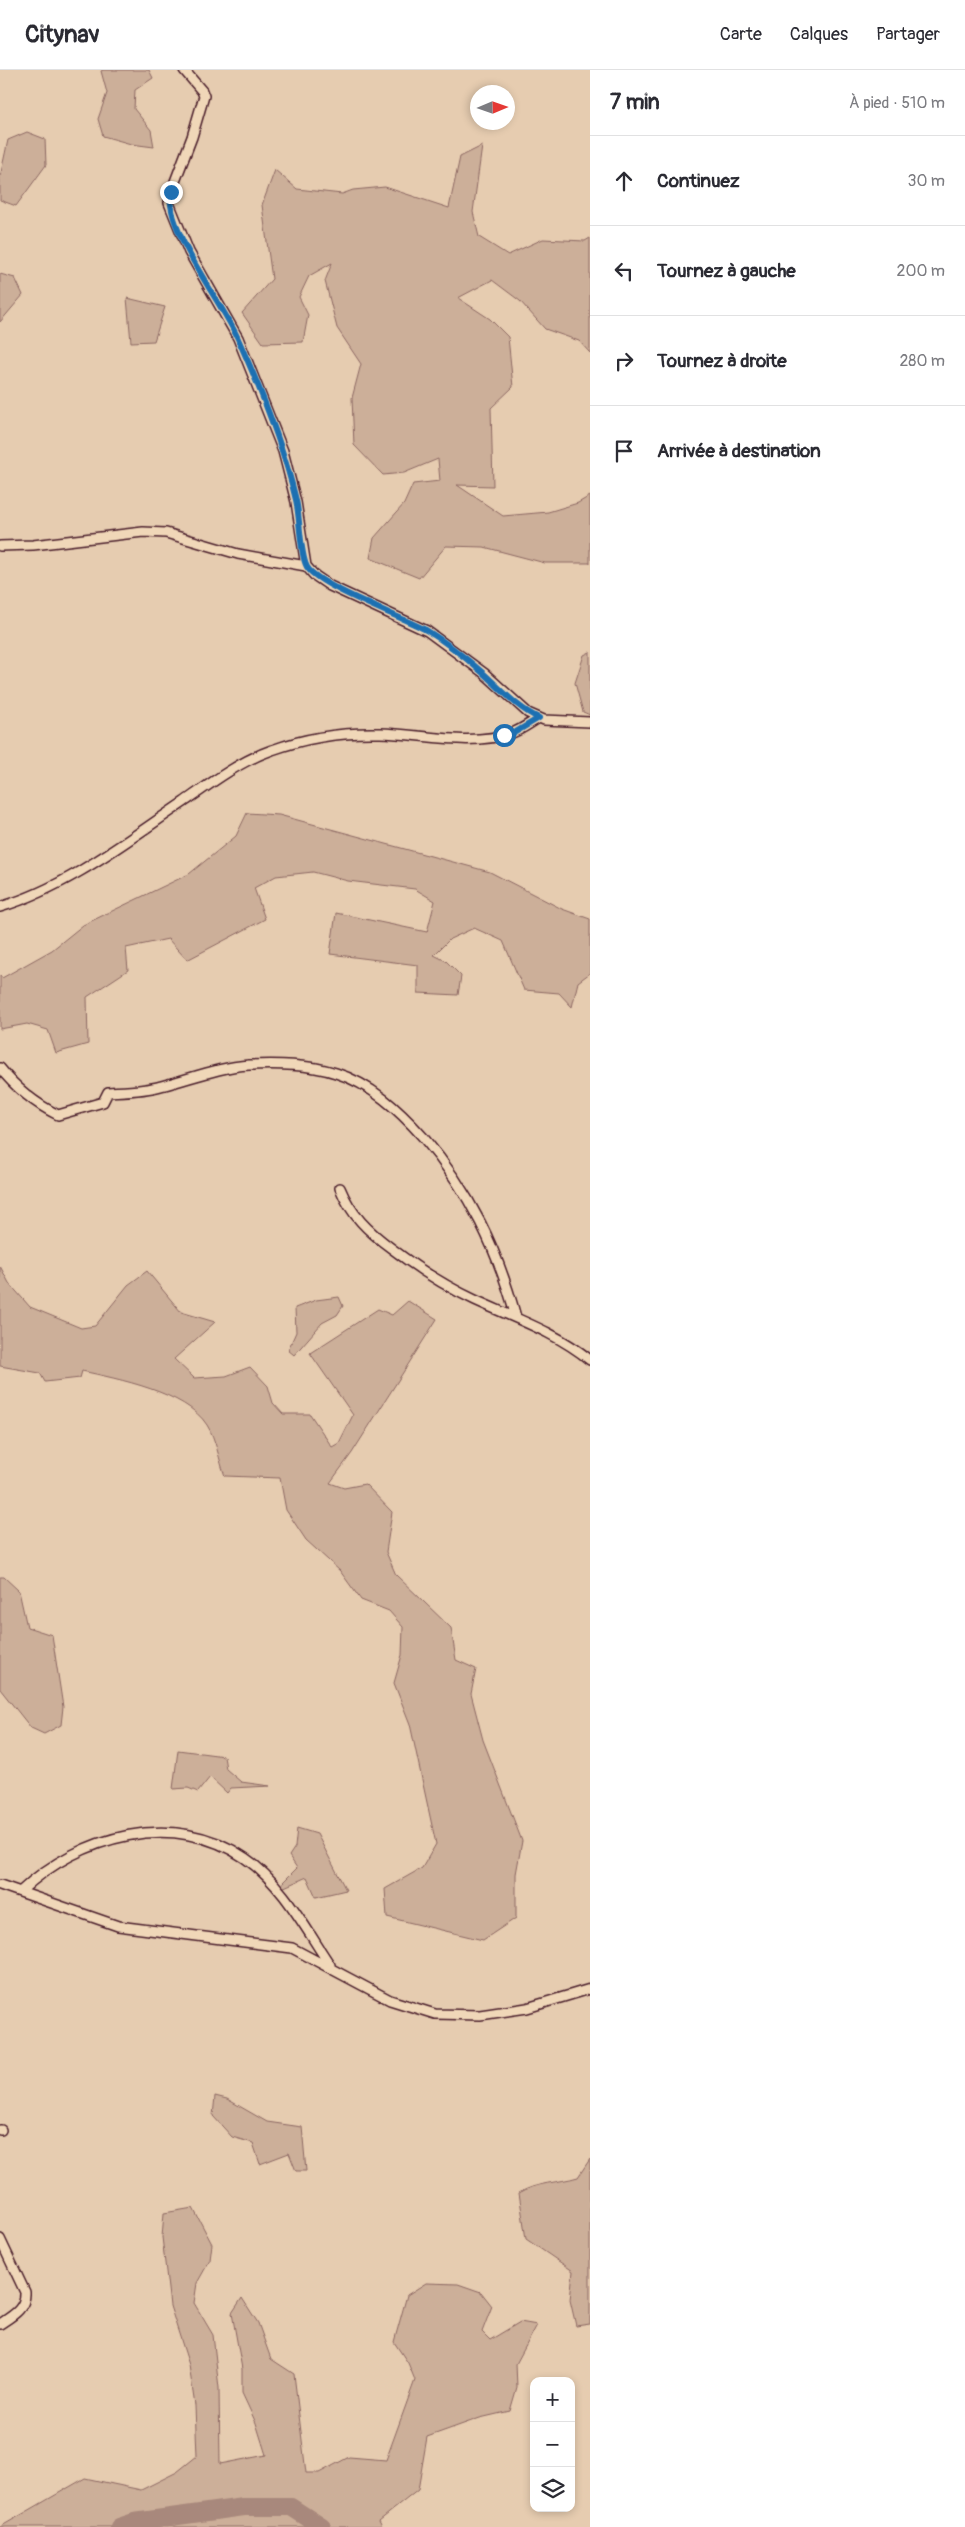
<!DOCTYPE html>
<html lang="fr">
<head>
<meta charset="utf-8">
<style>
  body { margin:0; font-family:Pangolin,sans-serif; background:#f7f7f7; color:#2b2b33 }
  .controls { position:absolute; right:15px; bottom:15px; display:grid; overflow:hidden; border-radius:10px; box-shadow:0 2px 8px #0003 }
  .controls button { width:45px; height:45px; display:grid; place-items:center; padding:0; border:0; border-bottom:1px solid #e1e1e2; background:#fff; color:#2b2b33; font:25px sans-serif }
  .compass { position:absolute; left:470px; top:15px; width:45px; height:45px; border-radius:50%; background:#fff; box-shadow:0 2px 8px #0003; rotate:88deg }
  .stop { position:absolute; width:15px; height:15px; margin:-11px; border:4px solid #1f6fb2; border-radius:50%; background:#fff }
  .stop.end { background:#1f6fb2; border-color:#fff; box-shadow:0 1px 5px #0008 }
  .list { margin:0; padding:0; list-style:none }
  h2 { display:flex; justify-content:space-between; align-items:center; height:65px; margin:0; padding:0 20px; font-size:21px }
  h2 small { font-size:16px; font-weight:400; color:#7c7c81 }
  .list li { display:grid; grid-template-columns:32px 1fr auto; gap:15px; align-items:center; box-sizing:border-box; height:90px; padding:0 20px; border-top:1px solid #e1e1e2 }
  .list b { display:block; font-size:19px; white-space:nowrap }
  .list em { font-size:16px; font-style:normal; color:#7c7c81 }
  .icon { flex:none; width:28px; height:28px; fill:none; stroke:currentColor; stroke-width:2; stroke-linecap:round; stroke-linejoin:round }
  .map { position:relative; flex:none; width:590px; height:2457px; overflow:hidden }
  header { display:flex; align-items:center; gap:30px; box-sizing:border-box; height:70px; padding:0 25px; background:#fff; border-bottom:1px solid #e1e1e2 }
  header strong { font-size:24px }
  nav { display:flex; gap:28px; margin-inline-start:auto; font-size:18px }
  main { display:flex }
  aside { flex:1; background:#fff }
  .map>svg:first-child { display:block }
</style>
</head>
<body>
<header>
<strong>Citynav</strong>
<nav><a>Carte</a><a>Calques</a><a>Partager</a></nav>
</header>
<main>
<div class="map">
<svg width="590" height="2457" viewBox="0 0 590 2457">
  <rect width="100%" height="100%" fill="#e6ccb0"/>
  <filter id="ink" filterUnits="userSpaceOnUse"><feTurbulence type="fractalNoise" baseFrequency=".02" numOctaves="2"/><feDisplacementMap in="SourceGraphic" scale="10" xChannelSelector="R" yChannelSelector="G"/><feConvolveMatrix kernelMatrix="1 2 1 2 8 2 1 2 1" color-interpolation-filters="sRGB"/></filter>
  <g filter="url(#ink)">
    <path fill="#ccaf99" stroke="#8b6762" d="M103 0H149L153 8 135 20 134 39 151 60 154 77 131 74 103 66 98 49 107 23 101 1Z
      M27 62 45 69 46 95 16 136 0 130V107L8 70Z
      M482 76 473 142 479 167 508 185 543 169 585 171 590 168V283L579 271 545 259 520 231 492 210 458 228 490 249 508 267 513 317 491 338 493 416 457 415 503 446 548 442 578 433 590 426V493H545L484 477 446 476 419 508 370 488 374 468 404 434 413 414 440 411 438 389 404 403 383 405 354 375 352 328 361 294 337 258 325 211 332 193 309 206 299 227 308 245 303 272 263 273 242 243 272 209 262 135 275 100 297 119 342 124 353 120 385 117 449 138 460 87Z
      M0 204 15 208 23 225 0 252Z
      M127 228 165 237 154 271 131 272Z
      M590 582V645L583 642 575 613 584 585Z
      M247 743 279 745 490 802 562 839 590 849V903L578 912 572 937 559 923 524 920 503 871 474 858 450 869 434 885 446 891 461 906 458 925 418 923V895L330 884 336 843 427 862 435 831 415 819 348 811 313 802 276 806 254 818 265 849 187 890 168 869 126 878 128 900 87 927 88 974 56 983 48 960 27 954 0 959V905L2 908 52 880 83 855 189 804 236 766Z
      M0 1196 9 1213 30 1237 81 1258 95 1256 128 1215 147 1201 181 1242 215 1252 174 1289 194 1308 226 1306 250 1297 268 1316 273 1333 283 1344H310L332 1377 339 1373 353 1345 310 1283 378 1239 392 1245 408 1231 437 1249 352 1383 330 1413 344 1418 365 1414 392 1442 386 1482 396 1505 451 1558 456 1590 476 1599 471 1624 483 1670 522 1771 516 1804V1848L483 1870 387 1847 385 1819 422 1798 436 1774 410 1654 394 1613 402 1585 403 1557 389 1541 361 1530 340 1501 306 1470 286 1440 280 1408 225 1406C219 1390 216 1369 207 1355 186 1322 118 1309 82 1301L80 1308 45 1312 40 1303 0 1296Z
      M339 1227 343 1236 337 1245 322 1253 294 1285 288 1280 296 1262 295 1238 316 1230Z
      M0 1507H4L19 1521 27 1557 52 1565 63 1637 61 1655 44 1664 31 1658 0 1619Z
      M178 1680 224 1686 226 1699 241 1712 270 1716 231 1718 227 1723 210 1707 198 1722 188 1718 173 1719Z
      M297 1758 317 1764 346 1820 316 1827 307 1807 282 1818 283 1812 297 1798 289 1786 295 1777Z
      M215 2026 227 2029 267 2052 302 2057 306 2101H296L289 2083 260 2094 253 2073 232 2067 213 2046Z
      M590 2089V2254L576 2256 570 2230 573 2201 526 2169 519 2123C537 2112 558 2113 578 2107Z
      M193 2138 212 2174 210 2190 197 2213 194 2233 213 2265 219 2318 220 2394 266 2385 256 2353 242 2323V2299L232 2243 242 2228 258 2253 271 2289 294 2304 306 2403H319L349 2387 386 2390 415 2310 408 2293 394 2272 407 2225 426 2213 458 2214 481 2222 492 2236 482 2262 490 2270 520 2252 537 2255 516 2294 517 2317 510 2341 480 2348 427 2367 418 2420 379 2451 382 2457H0L85 2408 141 2420 177 2402 197 2386 195 2336 189 2295 170 2236 162 2167 164 2143Z"/>
    <g fill="none" stroke-linecap="round" stroke-linejoin="round">
      <path stroke="#a8887b" stroke-width="18" d="M119 2457 134 2452 244 2437H291L322 2457"/>
      <g stroke="#4a1f2b" stroke-width="12">
        <path id="street" d="M184 0 202 21 204 26 192 67 171 122 169 133 189 182 238 268 283 381 296 432 306 496 314 505 330 516 427 561 484 603 528 643 544 650 590 652
          M0 476 33 475 143 462 166 463 238 484 306 496
          M0 837C68 817 126 771 184 732 211 713 240 691 272 680 307 667 343 662 380 663 423 664 470 677 512 663 521 660 530 653 539 648
          M0 998C15 1017 36 1034 58 1045L103 1032 108 1022C126 1021 144 1021 161 1016 190 1009 218 997 249 995 278 994 308 994 336 1003 371 1014 399 1040 423 1067 470 1122 497 1178 516 1247
          M340 1118C351 1145 368 1161 391 1178 417 1198 445 1216 475 1230 514 1248 556 1262 590 1290
          M0 1815 118 1856 292 1878 390 1930 435 1944 480 1945 527 1938 590 1919
          M21 1821C79 1766 174 1739 245 1788 283 1814 305 1858 330 1895
          M0 2060H1
          M0 2169 25 2222C26 2239 12 2246 0 2254"/>
      </g>
      <use href="#street" stroke="#f0d7b8" stroke-width="9"/>
    </g>
  </g>
  <g fill="none" stroke-linecap="round" stroke-linejoin="round" filter="url(#ink)">
    <path stroke="#1f6fb2" stroke-width="6" d="M171 122C165 163 223 232 239 271 262 322 283 376 296 430 300 447 300 485 307 497 318 516 402 547 426 560 446 572 466 588 483 603 501 619 517 638 539 648L514 663 504 665"/>
  </g>
</svg>
<div class="controls">
<button>+</button>
<button>−</button>
<button><svg class="icon" aria-label="layers" viewBox="0 0 24 24"><path d="M12 4l9 5-9 5-9-5zM3 14l9 5 9-5"/></svg></button>
</div>
<svg class="compass" viewBox="-18 -18 36 36"><path d="M0-13l5 13h-10z" fill="#e53935"/><path d="M0 13l5-13h-10z" fill="#7c7c81"/></svg>
<div class="stop" style="left:504px;top:665px"></div>
<div class="stop end" style="left:171px;top:122px"></div>
</div>
<aside>
<h2>7 min<small>À pied · 510 m</small></h2>
<ul class="list">
<li><svg class="icon" aria-label="ahead" viewBox="0 0 24 24"><path d="M12 20V5M6 11l6-6 6 6"/></svg><div><b>Continuez</b></div><em>30 m</em></li>
<li><svg class="icon" aria-label="left" viewBox="0 0 24 24"><path d="M17 20v-9H6M10 6l-5 5 5 5"/></svg><div><b>Tournez à gauche</b></div><em>200 m</em></li>
<li><svg class="icon" aria-label="right" viewBox="0 0 24 24"><path d="M7 20v-9h11M14 6l5 5-5 5"/></svg><div><b>Tournez à droite</b></div><em>280 m</em></li>
<li><svg class="icon" aria-label="arrive" viewBox="0 0 24 24"><path d="M6 21V4h12l-3 4 3 4H6"/></svg><div><b>Arrivée à destination</b></div></li>
</ul>
</aside>
</main>
</body>
</html>
